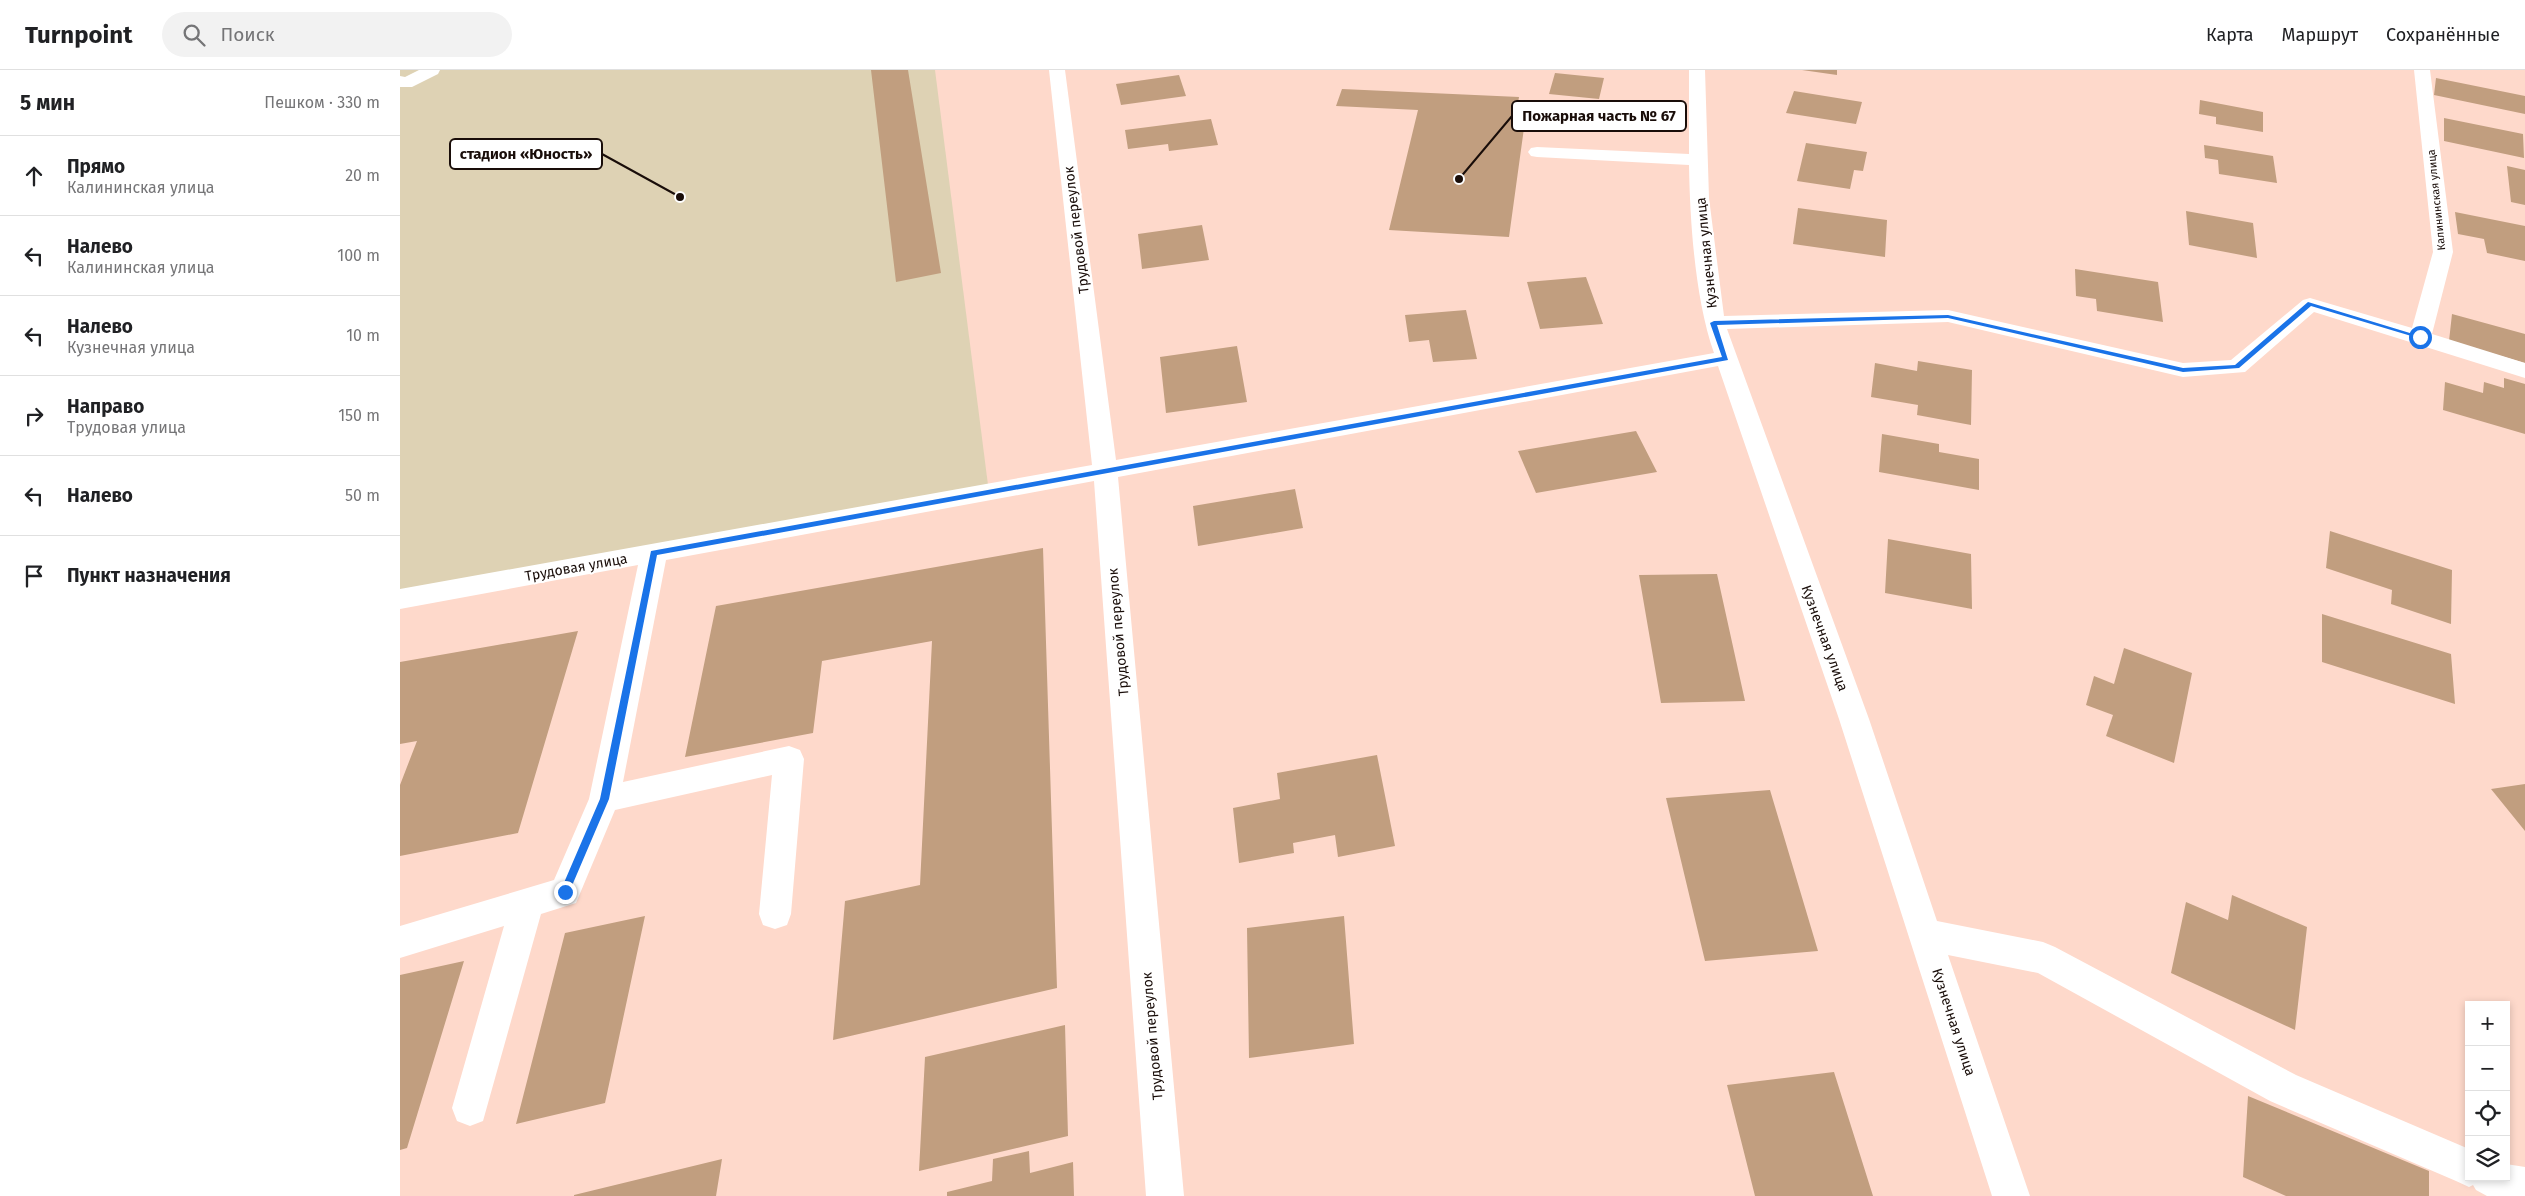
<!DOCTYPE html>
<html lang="ru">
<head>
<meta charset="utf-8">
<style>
  body { margin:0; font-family:"Fira Sans",sans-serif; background:#f2f2f2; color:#202124 }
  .controls { position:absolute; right:15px; bottom:15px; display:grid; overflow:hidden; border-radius:0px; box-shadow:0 2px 8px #0003 }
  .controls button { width:45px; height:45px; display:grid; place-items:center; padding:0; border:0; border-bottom:1px solid #e0e0e0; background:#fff; color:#202124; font:25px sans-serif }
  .stop { position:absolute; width:15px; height:15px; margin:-11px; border:4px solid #1a73e8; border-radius:50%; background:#fff }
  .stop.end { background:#1a73e8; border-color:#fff; box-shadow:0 1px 5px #0008 }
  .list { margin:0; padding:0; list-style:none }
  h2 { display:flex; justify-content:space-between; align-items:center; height:65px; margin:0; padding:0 20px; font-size:21px }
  h2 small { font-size:16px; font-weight:400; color:#757577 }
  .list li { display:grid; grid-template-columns:32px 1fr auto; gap:15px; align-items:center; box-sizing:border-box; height:80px; padding:0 20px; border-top:1px solid #e0e0e0 }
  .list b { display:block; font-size:19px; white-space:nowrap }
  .list p { margin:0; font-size:16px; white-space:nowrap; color:#757577 }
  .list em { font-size:16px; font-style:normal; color:#757577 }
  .icon { flex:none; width:28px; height:28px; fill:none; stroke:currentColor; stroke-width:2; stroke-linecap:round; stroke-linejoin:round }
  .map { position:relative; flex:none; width:2125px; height:1126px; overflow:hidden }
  header { display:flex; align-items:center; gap:30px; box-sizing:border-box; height:70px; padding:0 25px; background:#fff; border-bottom:1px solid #e0e0e0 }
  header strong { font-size:24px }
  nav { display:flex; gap:28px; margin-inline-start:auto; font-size:18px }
  .search { width:350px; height:45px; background:#f2f2f2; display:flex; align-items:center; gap:12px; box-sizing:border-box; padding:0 18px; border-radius:28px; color:#757577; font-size:19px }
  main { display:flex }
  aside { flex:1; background:#fff }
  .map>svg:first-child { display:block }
</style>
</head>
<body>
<header>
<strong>Turnpoint</strong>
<div class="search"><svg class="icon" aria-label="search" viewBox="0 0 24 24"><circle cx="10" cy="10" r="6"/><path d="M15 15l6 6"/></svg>Поиск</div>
<nav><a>Карта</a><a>Маршрут</a><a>Сохранённые</a></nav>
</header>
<main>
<aside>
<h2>5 мин<small>Пешком · 330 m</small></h2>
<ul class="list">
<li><svg class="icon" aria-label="ahead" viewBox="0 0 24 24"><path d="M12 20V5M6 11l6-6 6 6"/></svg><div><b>Прямо</b><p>Калининская улица</p></div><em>20 m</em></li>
<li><svg class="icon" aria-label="left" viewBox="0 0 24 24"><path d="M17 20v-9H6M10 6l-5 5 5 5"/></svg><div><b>Налево</b><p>Калининская улица</p></div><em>100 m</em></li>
<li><svg class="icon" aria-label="left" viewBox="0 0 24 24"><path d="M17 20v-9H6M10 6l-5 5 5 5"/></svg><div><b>Налево</b><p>Кузнечная улица</p></div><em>10 m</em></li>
<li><svg class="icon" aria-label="right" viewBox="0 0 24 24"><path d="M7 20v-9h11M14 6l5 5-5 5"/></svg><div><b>Направо</b><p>Трудовая улица</p></div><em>150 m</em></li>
<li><svg class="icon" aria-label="left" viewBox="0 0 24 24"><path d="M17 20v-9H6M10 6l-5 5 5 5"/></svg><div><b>Налево</b></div><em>50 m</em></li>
<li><svg class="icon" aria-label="arrive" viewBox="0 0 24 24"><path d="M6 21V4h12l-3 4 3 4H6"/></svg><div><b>Пункт назначения</b></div></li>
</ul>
</aside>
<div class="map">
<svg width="2125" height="1126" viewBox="0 0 2125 1126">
  <rect width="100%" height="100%" fill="#fed9cb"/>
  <path fill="#ded2b4" d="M0 0H535L588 415 0 522Z"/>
  <path fill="#c19e7f" d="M471 0H508L541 203 496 212Z
    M1402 0H1437V5Z
    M1155 3 1204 8 1199 29 1149 24Z
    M779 5 786 26 721 35 716 14Z
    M2036 8 2125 26V44L2034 25Z
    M942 19 1119 27 1114 58H1124L1109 167 989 160 1018 40 936 36Z
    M1394 21 1462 32 1456 54 1386 43Z
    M1800 30 1863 42V62L1816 54V47L1799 44Z
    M2044 48 2123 64 2124 88 2044 71Z
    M811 49 818 75 769 81 768 74 728 79 725 60Z
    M1406 73 1467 82 1463 101 1454 100 1450 119 1397 111Z
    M1804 75 1873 86 1877 113 1819 104 1818 90 1805 88Z
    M2107 96 2125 100V135L2111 132Z
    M1398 138 1487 150 1485 187 1393 174Z
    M1786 141 1853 153 1857 188 1789 175Z
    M2055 142 2125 156V191L2087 183 2084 169 2058 164Z
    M802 155 809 190 742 199 738 164Z
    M1675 199 1758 212 1763 252 1697 241 1696 229 1676 226Z
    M1186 207 1203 254 1140 259 1127 212Z
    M1066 240 1077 289 1033 292 1029 270 1009 272 1005 245Z
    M2052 244 2125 264V293L2049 271Z
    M837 276 847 332 766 343 760 287Z
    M1518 291 1572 300 1571 355 1517 345 1518 335 1471 327 1475 293 1517 301Z
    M2104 308 2125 314V364L2043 340 2045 312 2083 323 2084 312 2104 318Z
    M1236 361 1257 402 1136 423 1118 381Z
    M1482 364 1539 374V382L1579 389V420L1479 402Z
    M895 419 903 458 798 476 793 436Z
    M1930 461 2052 500 2051 554 1991 534 1992 520 1926 498Z
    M1488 469 1571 484 1572 539 1485 523Z
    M643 478 657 918 433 970 445 831 520 815 532 571 422 591 413 663 285 687 316 536Z
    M1317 504 1345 631 1261 633 1239 505Z
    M1922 544 2051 584 2055 634 1922 592Z
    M178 561 118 763 0 786V715L17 671 0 674V592Z
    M1724 578 1792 603 1774 693 1706 666 1713 645 1686 635 1694 606 1714 614Z
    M977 685 995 776 938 787 935 765 893 773 894 783 839 793 833 738 880 729 877 703Z
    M2125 714V761L2091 719Z
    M1370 720 1418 881 1305 891 1266 728Z
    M1832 825 1907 857 1895 960 1771 903 1786 832 1828 850Z
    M245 846 205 1033 116 1054 165 863Z
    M944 846 954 974 849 988 847 858Z
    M64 891 7 1078 0 1080V905Z
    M665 955 668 1066 519 1101 525 987Z
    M1434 1002 1473 1126H1355L1327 1015Z
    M1848 1026 2029 1101V1126H1886L1843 1107Z
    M629 1081 630 1103 673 1092 674 1126H547V1122L592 1111 593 1089Z
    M322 1089 316 1126H174V1125Z"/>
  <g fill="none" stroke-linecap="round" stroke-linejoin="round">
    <path fill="#fff" fill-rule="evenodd" d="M19 0H40L38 4 12 17H0V6L5 7Z
      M649 0H665L716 390 1314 283C1295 229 1290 152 1289 95L1137 87 1131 86 1128 82 1131 78 1137 77 1289 84V0H1305L1309 128 1324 246 1548 240 1783 293 1831 290 1903 230 1910 228 2012 258 2033 182 2014 0H2030L2053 182 2032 264 2125 293V308L1914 242 1845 302 1783 307 1548 252 1327 259 1469 649 1537 851 1643 872 1655 877 1896 1005 2069 1079V1107H2106V1094L2125 1097V1126H2087L2076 1120 2073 1115 2069 1117 2056 1111 1870 1031 1638 903 1548 885 1630 1126H1592L1439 649 1318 296 718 407 784 1126H746L694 411 266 490 223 712 389 676 400 680 404 689 391 844 387 855 375 859 363 855 359 844 372 705 215 740 176 833 141 844 83 1051 70 1056 57 1051 52 1038 104 856 0 888V856L154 810 189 729 238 495 0 539V519L692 395Z"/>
  </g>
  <path fill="#1a73e8" d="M1908 232 2023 267 2018 268 1911 236 1839 298 1783 302 1548 248 1317 255 1328 290 257 485 209 729 168 825H161L160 822 200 729 251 481 1322 287 1310 253 1314 251 1548 245 1783 298 1835 295Z"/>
  <g text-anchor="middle" stroke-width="4" stroke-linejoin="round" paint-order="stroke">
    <g font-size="11" fill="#190d09" stroke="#fff">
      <text transform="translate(2036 130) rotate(-96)" y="4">Калининская улица</text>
    </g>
    <g font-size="14" fill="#190d09" stroke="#fff">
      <text transform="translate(676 160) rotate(-97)" y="5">Трудовой переулок</text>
      <text transform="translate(1306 183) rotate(-96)" y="5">Кузнечная улица</text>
      <text transform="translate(176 497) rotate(-10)" y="5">Трудовая улица</text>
      <text transform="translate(718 562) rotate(-95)" y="5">Трудовой переулок</text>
      <text transform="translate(1425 568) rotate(70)" y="5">Кузнечная улица</text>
      <text transform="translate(1554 952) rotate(72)" y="5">Кузнечная улица</text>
      <text transform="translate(752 966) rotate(-95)" y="5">Трудовой переулок</text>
    </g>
  </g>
  <path fill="none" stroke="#190d09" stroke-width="2" d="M1059 109L1112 46M280 127L202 84"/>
  <g fill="#190d09" stroke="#fff" stroke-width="2">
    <circle cx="1059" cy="109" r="5"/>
    <circle cx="280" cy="127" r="5"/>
  </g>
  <g fill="#fff" stroke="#190d09" stroke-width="2">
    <rect x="1112" y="31" width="174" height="30" rx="5"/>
    <rect x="50" y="69" width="152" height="30" rx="5"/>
  </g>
  <g font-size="15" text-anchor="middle" font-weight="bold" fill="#190d09">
    <text x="1199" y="51">Пожарная часть № 67</text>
    <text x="126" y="89">стадион «Юность»</text>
  </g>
</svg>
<div class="controls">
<button>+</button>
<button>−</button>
<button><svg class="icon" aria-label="locate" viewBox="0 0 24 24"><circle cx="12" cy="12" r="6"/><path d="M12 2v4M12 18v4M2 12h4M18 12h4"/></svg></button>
<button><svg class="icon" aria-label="layers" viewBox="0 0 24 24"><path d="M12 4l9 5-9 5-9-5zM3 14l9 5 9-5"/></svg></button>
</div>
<div class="stop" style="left:2020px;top:267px"></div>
<div class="stop end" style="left:165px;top:822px"></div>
</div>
</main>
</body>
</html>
